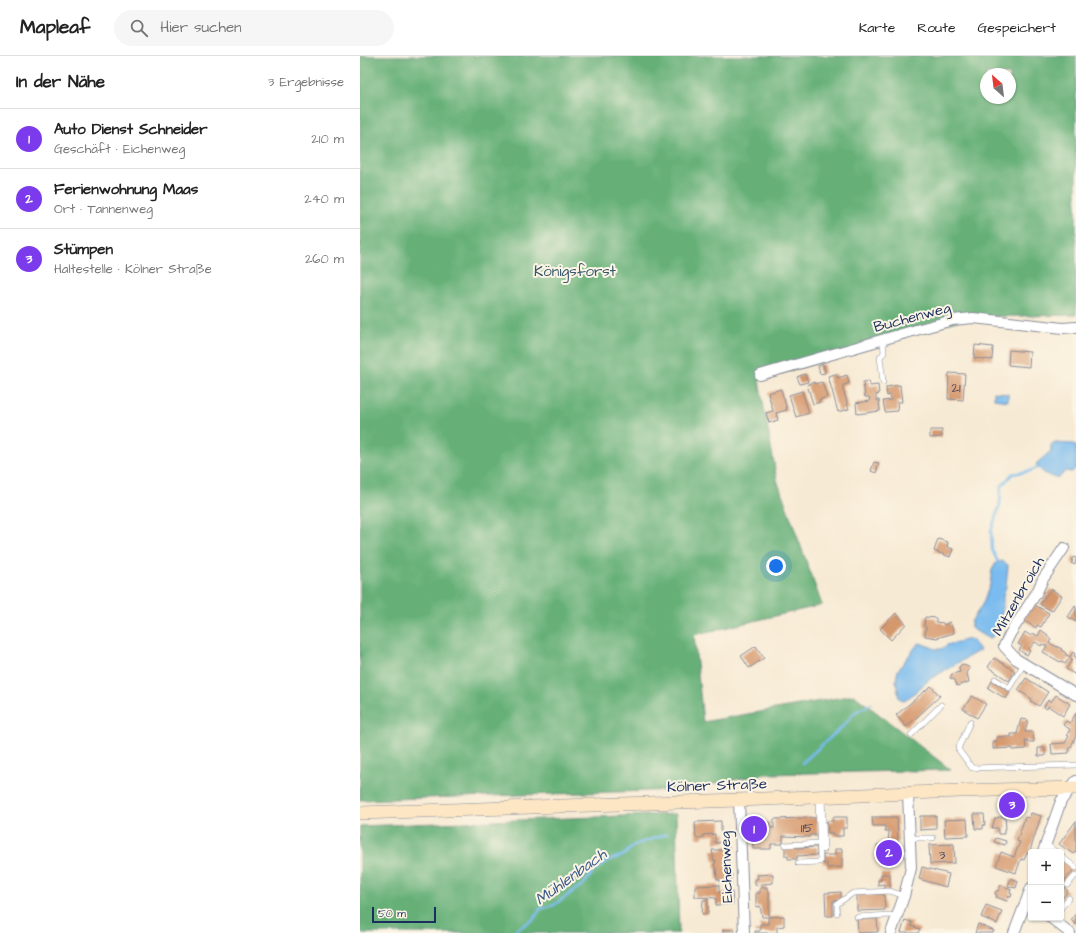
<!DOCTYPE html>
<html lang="de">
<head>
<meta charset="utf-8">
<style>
  body { margin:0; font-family:"Architects Daughter",sans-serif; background:#f6f6f6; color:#222 }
  .controls { position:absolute; right:12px; bottom:12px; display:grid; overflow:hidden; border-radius:4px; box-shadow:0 1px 3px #0004 }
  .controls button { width:36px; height:36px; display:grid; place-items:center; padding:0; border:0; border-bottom:1px solid #e0e0e0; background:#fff; color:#222; font:20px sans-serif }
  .compass { position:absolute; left:620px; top:12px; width:36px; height:36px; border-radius:50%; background:#fff; box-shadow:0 1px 3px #0004; rotate:332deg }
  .scale { position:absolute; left:12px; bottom:10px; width:64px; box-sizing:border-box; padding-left:4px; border:2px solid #1b2f5e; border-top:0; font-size:11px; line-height:14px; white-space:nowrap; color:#1b2f5e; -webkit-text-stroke:3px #fcf5e5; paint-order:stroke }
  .you { position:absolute; left:416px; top:510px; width:14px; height:14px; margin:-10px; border:3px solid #fff; border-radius:50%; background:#1a73e8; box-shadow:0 0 0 6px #1a73e833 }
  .badge { display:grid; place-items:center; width:26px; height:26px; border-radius:50%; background:#7c3aed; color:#fff; font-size:13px; font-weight:700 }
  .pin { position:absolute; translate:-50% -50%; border:2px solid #fff; box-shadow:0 1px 4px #0006 }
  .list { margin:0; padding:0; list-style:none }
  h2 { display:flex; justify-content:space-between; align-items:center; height:52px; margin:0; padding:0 16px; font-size:17px }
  h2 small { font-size:13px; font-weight:400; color:#767676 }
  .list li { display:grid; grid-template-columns:26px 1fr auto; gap:12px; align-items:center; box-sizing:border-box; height:60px; padding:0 16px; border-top:1px solid #e0e0e0 }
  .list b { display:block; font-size:15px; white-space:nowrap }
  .list p { margin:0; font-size:13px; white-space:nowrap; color:#767676 }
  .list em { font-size:13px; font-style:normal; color:#767676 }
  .icon { flex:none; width:22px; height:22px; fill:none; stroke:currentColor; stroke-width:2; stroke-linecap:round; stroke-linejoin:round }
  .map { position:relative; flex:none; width:716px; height:877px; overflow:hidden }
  header { display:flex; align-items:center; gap:24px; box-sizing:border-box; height:56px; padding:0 20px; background:#fff; border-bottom:1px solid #e0e0e0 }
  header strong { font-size:19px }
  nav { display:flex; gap:22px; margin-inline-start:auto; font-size:14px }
  .search { width:280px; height:36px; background:#f6f6f6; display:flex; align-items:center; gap:10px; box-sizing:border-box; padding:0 14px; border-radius:22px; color:#767676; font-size:15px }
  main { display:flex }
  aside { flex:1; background:#fff }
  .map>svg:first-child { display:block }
</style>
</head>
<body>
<header>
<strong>Mapleaf</strong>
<div class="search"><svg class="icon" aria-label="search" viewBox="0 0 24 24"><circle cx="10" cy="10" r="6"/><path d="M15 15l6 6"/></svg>Hier suchen</div>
<nav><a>Karte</a><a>Route</a><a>Gespeichert</a></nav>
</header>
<main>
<aside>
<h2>In der Nähe<small>3 Ergebnisse</small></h2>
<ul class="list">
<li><span class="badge">1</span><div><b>Auto Dienst Schneider</b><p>Geschäft · Eichenweg</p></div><em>210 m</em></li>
<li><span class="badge">2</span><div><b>Ferienwohnung Maas</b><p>Ort · Tannenweg</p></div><em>240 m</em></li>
<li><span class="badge">3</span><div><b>Stümpen</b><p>Haltestelle · Kölner Straße</p></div><em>260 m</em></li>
</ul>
</aside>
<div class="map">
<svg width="716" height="877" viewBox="0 0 716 877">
  <rect width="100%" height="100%" fill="#fcf5e5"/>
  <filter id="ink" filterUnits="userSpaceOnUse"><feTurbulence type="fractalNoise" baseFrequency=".025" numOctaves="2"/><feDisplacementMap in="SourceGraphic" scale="8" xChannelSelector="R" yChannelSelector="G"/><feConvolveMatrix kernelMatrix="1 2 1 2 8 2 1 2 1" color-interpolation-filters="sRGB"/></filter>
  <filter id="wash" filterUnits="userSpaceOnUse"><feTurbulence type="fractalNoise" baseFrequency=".012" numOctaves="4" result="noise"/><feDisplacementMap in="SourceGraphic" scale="16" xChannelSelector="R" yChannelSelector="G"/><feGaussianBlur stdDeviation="0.9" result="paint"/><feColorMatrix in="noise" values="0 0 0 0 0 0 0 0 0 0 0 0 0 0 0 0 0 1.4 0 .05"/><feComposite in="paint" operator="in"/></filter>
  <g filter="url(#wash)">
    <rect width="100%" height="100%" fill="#f7ead4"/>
    <path fill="#66b078" stroke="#40706b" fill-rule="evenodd" d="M0 0H716V259L610 261 399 324 417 424 462 549 334 579 343 666 494 639 591 714 406 718 320 734 0 744ZM626 18H650V42H626Z
      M316 758 319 877H0V770Z"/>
    <path fill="#7abcef" stroke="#4a76a6" d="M634 336 648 338V345L634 343Z
      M696 387C702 388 712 387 716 389V412L712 416 705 415 700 421C689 422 682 417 676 408L691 395V389Z
      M642 505 648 509 646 530 643 540V552L640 565 633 580 629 583 611 572V566L622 549 630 529 632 514 636 507Z
      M609 583 613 585 620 594 570 623 545 645 539 642 536 624 538 614 557 589 560 587 576 593H581L587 589Z"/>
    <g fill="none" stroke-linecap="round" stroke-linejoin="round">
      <path stroke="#7abcef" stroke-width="2.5" d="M639 509 638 506 632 494 631 475 640 448 641 431 652 418 670 415 681 410
        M442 707 484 669 495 656 511 648
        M150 877 173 864 180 853 194 849 225 827 233 816 249 804 264 799 274 789 307 778"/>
    </g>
    <g id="blocks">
      <path fill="#d5976c" d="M615 289 633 291 632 304 614 302Z
        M649 294 670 296 669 311 648 309Z
        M463 308 465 317 460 318 458 310Z
        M589 317 605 318 603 344 588 343Z
        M445 318 448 326 440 328 437 321Z
        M476 318 478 322 487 319 489 327 482 330 489 353 478 356 468 320Z
        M509 325 510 330 518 329 519 338 516 339V344H519L520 355 497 358 496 347 510 345 509 341H505L503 326Z
        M454 326 455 328 462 326 467 341 459 344 460 346 453 348 447 329Z
        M540 329 542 346H537L538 355 525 356 523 345 531 344 530 339 527 340 526 331Z
        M421 333 427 354 416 357 418 364 409 367 406 357 413 355 408 337Z
        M442 335 449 357 436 361 429 339Z
        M570 374H582V381L570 382Z
        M514 406 519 407 516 417 511 415Z
        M578 483 588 486 587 491 593 493 590 501 574 495Z
        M714 501 716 502 715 509 711 507 713 505 711 504Z
        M691 533 702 540 692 555 680 548Z
        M673 548 689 557 681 571 677 569 676 572 663 564Z
        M715 550 716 551V566L708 561Z
        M536 557 546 568 531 584 520 573Z
        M565 561 576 562V566L583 567 584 569 590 566 594 577 577 582 565 580 566 571 564 570Z
        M681 574 688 579 687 580 691 583 689 587 702 593 701 594 706 597 705 598 710 601 713 596 715 598 714 600 716 601V619L706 613 712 604 709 602 705 608 701 605 700 606 683 596 687 590 682 588 681 590 675 586 668 594 670 595 667 599 659 594 662 590 658 588 665 576 671 580 673 577 678 580Z
        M396 590 404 602 389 612 381 600Z
        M634 602 655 615 649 625 628 611Z
        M602 608 610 612 607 617 609 626 597 630 595 624 590 622 592 618 600 616 599 611Z
        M666 622 688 636 679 650 671 645 672 643 658 634Z
        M632 625 650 636 646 643 628 632Z
        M571 630 580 640 546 671 536 659Z
        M696 639 710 648 703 660 688 650 687 653 684 651 688 644 691 646Z
        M612 640 626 648 617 662 603 653Z
        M716 657V680L712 688V690L709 692V697L692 698 691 688 705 687 709 680 707 679 710 673 703 669 706 665 710 667Z
        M661 663 668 664 665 676H673L674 686H667L668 684H665L666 693 652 694V692L633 693V685H637V681H651V678H657Z
        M678 692H685V700H678Z
        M671 757 681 760 669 798 667 797 664 804 661 803 656 817 636 810 641 796 654 801 660 786 657 785 665 761 669 762Z
        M614 758H624L625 769H623V773H615Z
        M560 760H576V773L560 774Z
        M443 761 457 762 458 779H450V781L423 780V788H411V793H393V780H390L389 764 399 763V766H410L411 772H414V763L443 762Z
        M473 761H487V772H483V780H473V777H468L467 765H473Z
        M512 761H537L538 786 528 787 529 775H525V770H513Z
        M638 761H645L646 773H644V778H638V772H632L635 762H638Z
        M607 763 608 780 585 781 584 764Z
        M361 765V777H366V786L355 787V778L343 779V782H336L335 766Z
        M716 765V795L713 798 699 788Z
        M636 782 646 785 645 789 634 786Z
        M535 788V804H522V795L517 796V789Z
        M594 788 595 807 570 808 569 789Z
        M364 790H368L369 792V814L372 819 371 828H367L365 825H359V823L357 824 356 812 354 810 356 804 354 805 352 794H362Z
        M437 790V792L457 791V799L437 800V803H428V800H425V791Z
        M475 793H482V811L467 812V807L463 808V799H475Z
        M703 804 714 813 701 829 708 835 701 844V807Z
        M562 811 589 818 586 831 559 823Z
        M413 818V827L395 829V823H398L397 819Z
        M521 818H530V834H524V828L518 829V824H521Z
        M651 822 658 825 656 832 648 830Z
        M359 829V837L372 836 373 848 358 849H356V842L335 841V830Z
        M641 829 651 833 650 837 652 838 651 841H648L647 845 636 841 637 839 635 838 636 835H638Z
        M407 831V835H409V861L424 860V870L417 871V877H395V875H400V868H408V861H402L400 850 396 851V837H400V832Z
        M481 836V844L473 845V860H466L465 837Z
        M524 838 525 854 497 855V839Z
        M348 843V858H342L343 844Z
        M626 849 642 855 637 868 621 861Z
        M716 857V869L711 864Z
        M497 863H517L518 876 498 877Z
        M545 864 552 866 551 870 560 873 558 877H541Z
        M618 868 634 875 633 877H615Z
        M363 874H374V877H363Z"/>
    </g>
  </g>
  <g filter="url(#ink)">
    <use href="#blocks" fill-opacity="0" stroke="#898c99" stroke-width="1"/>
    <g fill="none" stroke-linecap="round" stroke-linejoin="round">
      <g stroke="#898c99" stroke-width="6">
        <path id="service" d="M523 284 524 297 520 301 523 326
          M635 623 649 632 664 608
          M610 666 598 693 612 712 716 709
          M551 679 581 649
          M462 741 464 794
          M550 782H573
          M686 788 696 796
          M425 789 460 787
          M701 800 716 812
          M438 807 460 806 458 741
          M707 829 716 819
          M701 852 709 842
          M477 857V848L493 837 530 835 544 840
          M497 861 530 859 536 861"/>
      </g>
      <g stroke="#898c99" stroke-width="12">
        <path id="minor" d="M400 319 556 274 593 264 613 262 703 272 716 271
          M704 492 683 523 677 536 650 578 644 590 656 603 716 639
          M379 744 384 877
          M683 796 701 745 716 725
          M691 862 710 877
          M531 877 544 840 551 812 548 737
          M654 877 671 832"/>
      </g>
      <g stroke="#898c99" stroke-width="14">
        <path id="secondary" d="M0 757 379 744 600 735 716 732"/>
      </g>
      <use href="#service" stroke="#fff" stroke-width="5"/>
      <use href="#minor" stroke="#fff" stroke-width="10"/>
      <use href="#secondary" stroke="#fce6c4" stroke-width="13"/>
    </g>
  </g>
  <g text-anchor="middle" stroke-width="4" stroke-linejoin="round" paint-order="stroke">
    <g font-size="13" fill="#4a4962">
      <text x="596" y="336">21</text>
      <text x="447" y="776">115</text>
      <text x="582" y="803">3</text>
    </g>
    <g font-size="15" fill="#34566a" stroke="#fcf5e5">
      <text x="215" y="220">Königsforst</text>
    </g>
    <g font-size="15" fill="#1b2f5e" stroke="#fcf5e5">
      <text transform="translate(552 261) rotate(-15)" y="5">Buchenweg</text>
      <text transform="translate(658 540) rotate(-60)" y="5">Mitzenbroich</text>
      <text transform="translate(357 729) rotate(-2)" y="5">Kölner Straße</text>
      <text transform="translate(366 811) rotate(-92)" y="5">Eichenweg</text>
    </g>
    <g font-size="16" font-style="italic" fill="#38598a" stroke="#fcf5e5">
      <text transform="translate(210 820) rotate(-36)" y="6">Mühlenbach</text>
    </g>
  </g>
</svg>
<div class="controls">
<button>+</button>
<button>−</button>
</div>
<svg class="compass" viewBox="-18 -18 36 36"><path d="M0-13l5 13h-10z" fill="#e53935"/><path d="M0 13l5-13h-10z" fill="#767676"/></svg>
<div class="scale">50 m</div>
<div class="you"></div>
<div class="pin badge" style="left:394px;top:773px">1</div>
<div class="pin badge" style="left:529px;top:797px">2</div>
<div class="pin badge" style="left:652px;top:749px">3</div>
</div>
</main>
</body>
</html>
